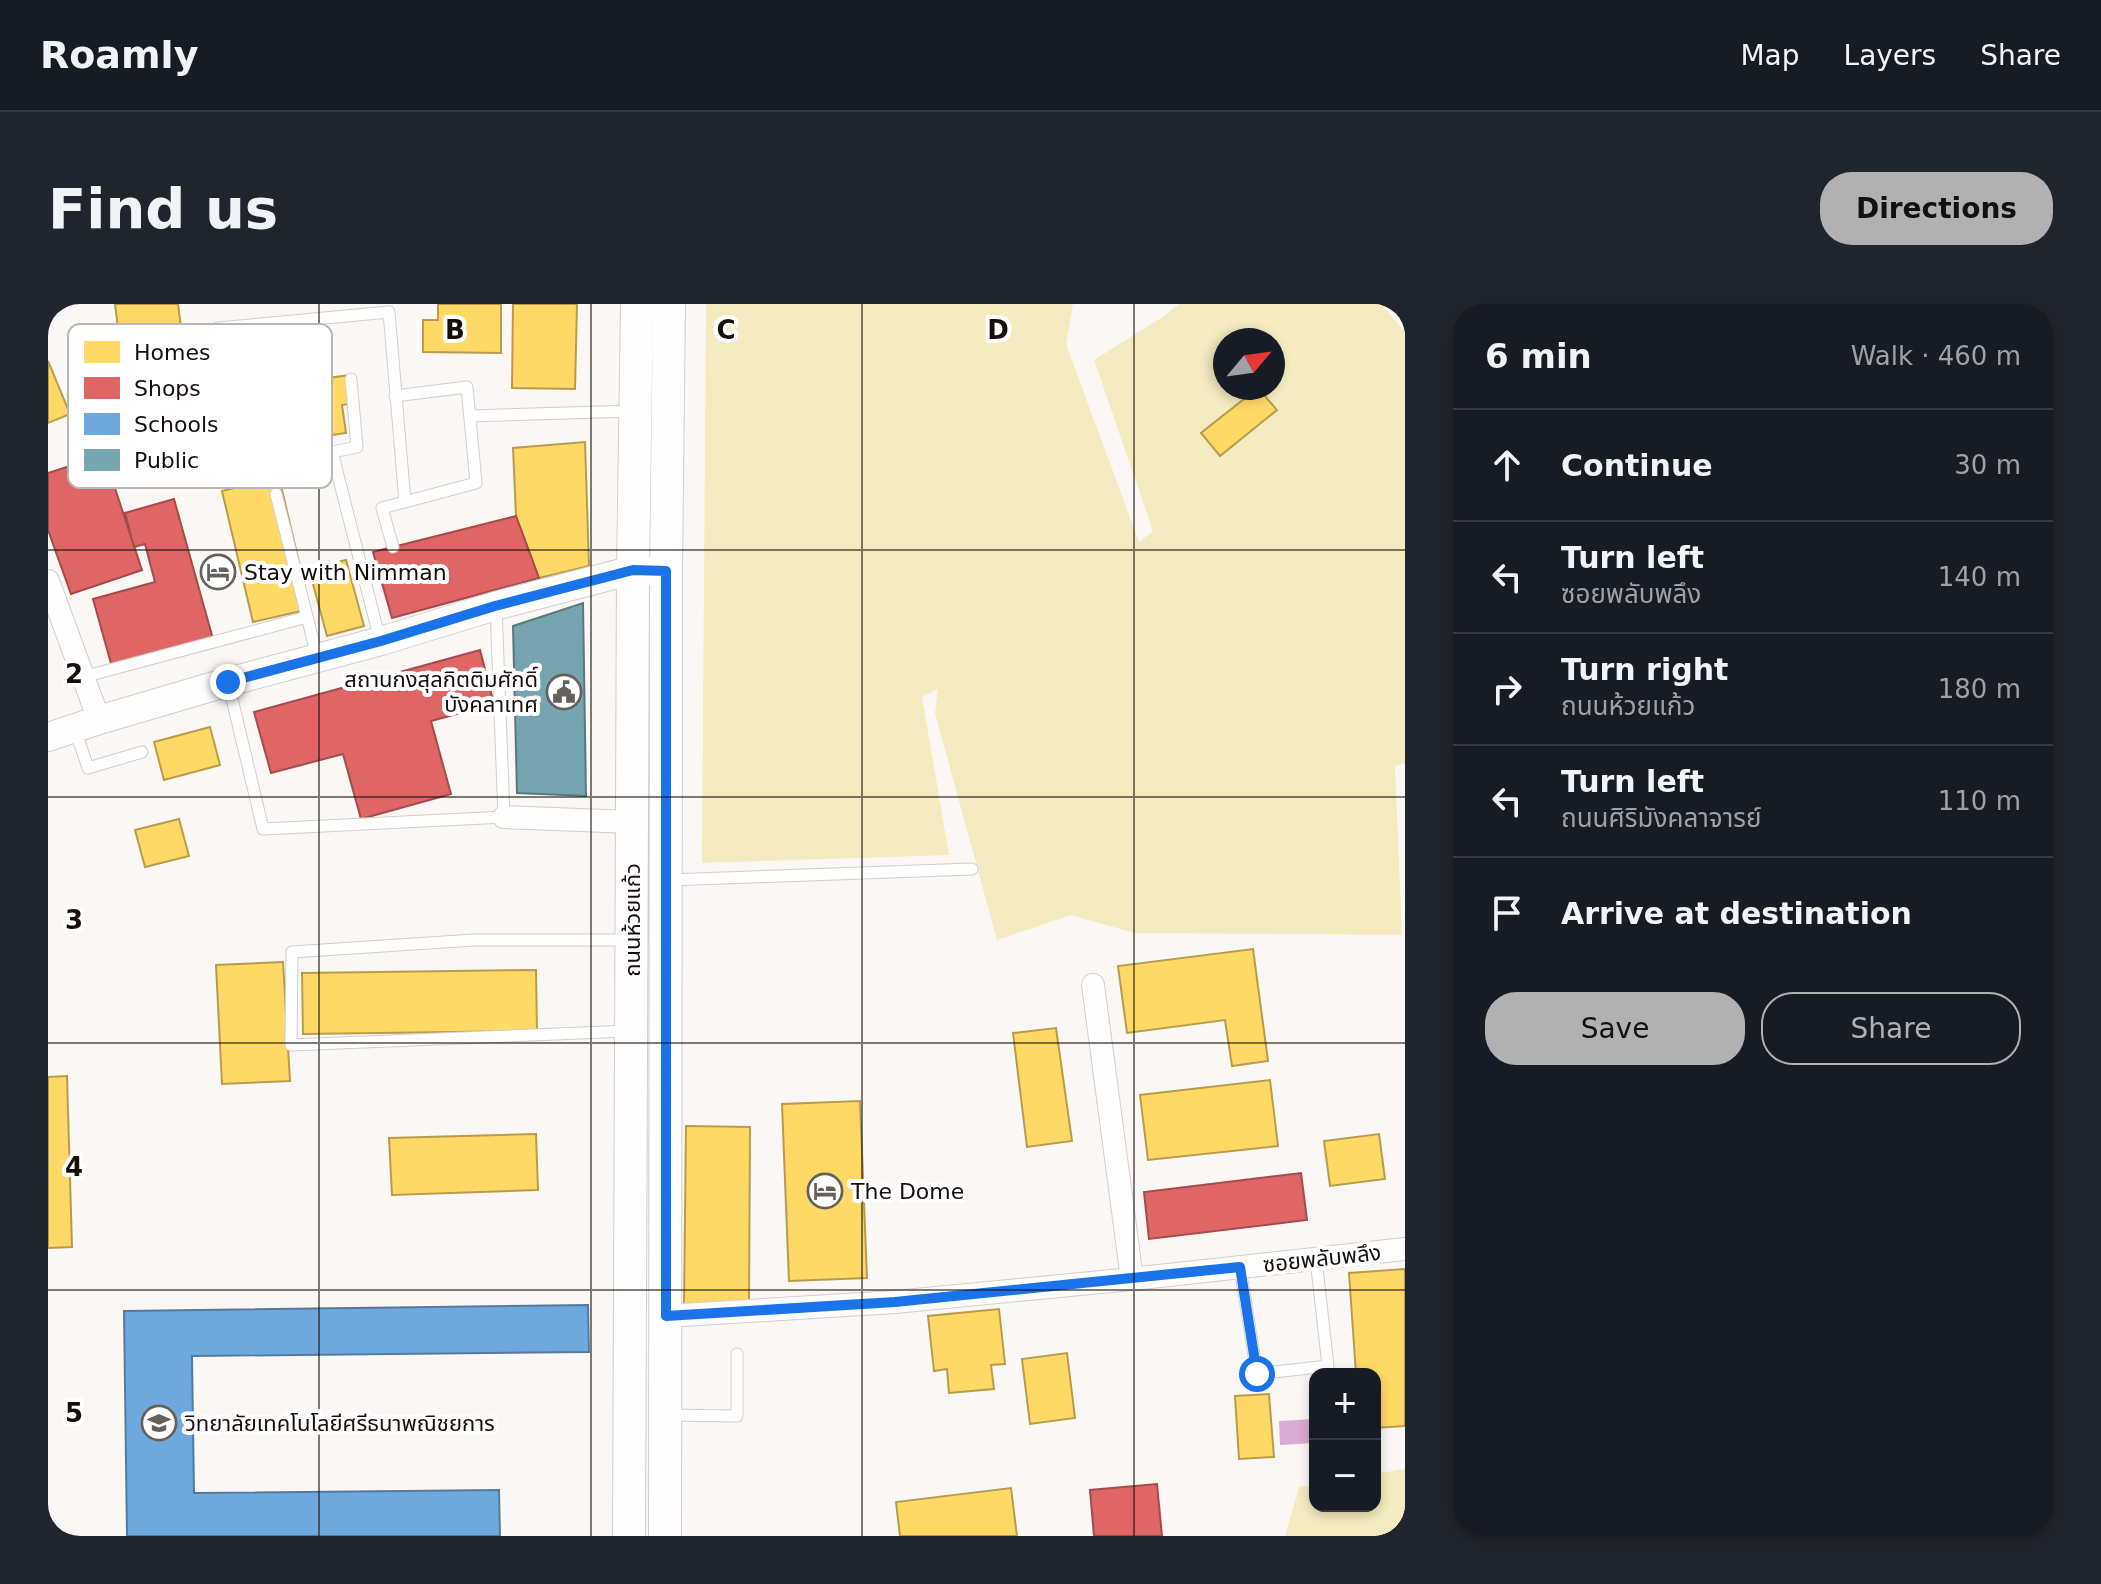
<!DOCTYPE html>
<html lang="en">
<head>
<meta charset="utf-8">
<style>
  body { margin:0; font-family:"DejaVu Sans","Noto Sans Thai",sans-serif; background:#20242c; color:#f1f3f6 }
  .controls { position:absolute; right:24px; bottom:24px; display:grid; overflow:hidden; border-radius:16px; box-shadow:0 4px 12px #0003 }
  .controls button { width:72px; height:72px; display:grid; place-items:center; padding:0; border:0; border-bottom:2px solid #363941; background:#171b24; color:#f1f3f6; font:40px sans-serif }
  .compass { position:absolute; left:1165px; top:24px; width:72px; height:72px; border-radius:50%; background:#171b24; box-shadow:0 4px 12px #0003; rotate:61deg }
  .stop { position:absolute; width:24px; height:24px; margin:-18px; border:6px solid #1a73e8; border-radius:50%; background:#fff }
  .stop.end { background:#1a73e8; border-color:#fff; box-shadow:0 2px 8px #0008 }
  .list { margin:0; padding:0; list-style:none }
  h2 { display:flex; justify-content:space-between; align-items:center; height:104px; margin:0; padding:0 32px; font-size:34px }
  h2 small { font-size:26px; font-weight:400; color:#9ea1a6 }
  .list li { display:grid; grid-template-columns:52px 1fr auto; gap:24px; align-items:center; box-sizing:border-box; height:112px; padding:0 32px; border-top:2px solid #363941 }
  .list b { display:block; font-size:30px; white-space:nowrap }
  .list p { margin:0; font-size:26px; white-space:nowrap; color:#9ea1a6 }
  .list em { font-size:26px; font-style:normal; color:#9ea1a6 }
  .actions { display:flex; gap:16px; padding:24px 32px }
  .actions a { flex:1; padding:18px 0; border:2px solid #b2b1b1; border-radius:32px; text-align:center; font-size:28px; color:#b2b1b1 }
  .actions .main { background:#b2b1b1; color:#111 }
  .icon { flex:none; width:44px; height:44px; fill:none; stroke:currentColor; stroke-width:2; stroke-linecap:round; stroke-linejoin:round }
  .map { position:relative; flex:none; width:1357px; height:1232px; overflow:hidden; border-radius:32px }
  header { display:flex; align-items:center; gap:48px; box-sizing:border-box; height:112px; padding:0 40px; background:#171b24; border-bottom:2px solid #363941 }
  header strong { font-size:38px }
  nav { display:flex; gap:44px; margin-inline-start:auto; font-size:28px }
  .intro { display:flex; align-items:center; justify-content:space-between; box-sizing:border-box; height:192px; padding:0 48px }
  h1 { margin:0; font-size:56px }
  .button { padding:20px 36px; border-radius:32px; background:#b2b1b1; color:#111; font-size:28px; font-weight:700 }
  main { display:flex; gap:48px; padding:0 48px }
  aside { flex:1; background:#171b24; border-radius:32px; box-shadow:0 4px 12px #0003 }
  .map>svg:first-child { display:block }
</style>
</head>
<body>
<header>
<strong>Roamly</strong>
<nav><a>Map</a><a>Layers</a><a>Share</a></nav>
</header>
<div class="intro"><h1>Find us</h1><a class="button">Directions</a></div>
<main>
<div class="map">
<svg width="1357" height="1232" viewBox="0 0 1357 1232">
  <rect width="100%" height="100%" fill="#faf7f5"/>
  <path fill="#f4ecc0" fill-rule="evenodd" d="M658 0H1025L1018 40 1091 238 1105 227 1046 56 1113 14 1131 0H1333L1357 28V459L1347 462 1354 631 1086 629 1023 611 949 636 887 409 890 385 874 393 901 551 654 559ZM1177 36H1225V84H1177Z
    M1357 1165V1232H1237L1251 1183 1267 1181V1202H1327V1170Z"/>
  <path fill="#daabd1" d="M1267 1115V1139L1232 1141 1231 1117Z"/>
  <path fill="#ffd966" stroke="#b99c4b" stroke-width="2" d="M67 0H130L140 79 107 84 105 68 76 72Z
    M390 0H453V49L375 48V16H390Z
    M465 0H529L527 85 464 84Z
    M0 57 22 110 0 119Z
    M302 71 306 99 294 101 298 129 161 149 157 124 166 122 161 91Z
    M1210 84 1229 106 1172 152 1153 129Z
    M537 138 541 262 491 274 468 212 465 144Z
    M231 173 262 305 205 318 174 187Z
    M298 256 316 322 279 332 261 265Z
    M162 423 172 461 116 476 106 438Z
    M131 515 141 552 97 563 87 526Z
    M1205 645 1220 757 1184 762 1177 716 1079 729 1070 662Z
    M235 658 242 777 174 780 168 661Z
    M488 666 489 727 255 730 254 669Z
    M1008 724 1024 837 979 843 965 729Z
    M19 772 24 943 0 944V773Z
    M1222 776 1230 842 1100 856 1092 791Z
    M812 797 819 974 741 977 734 800Z
    M638 822 702 823 701 1003 636 1002Z
    M488 830 490 886 344 891 341 834Z
    M1331 830 1337 875 1282 882 1276 837Z
    M1357 965V1122L1327 1124V1070H1308L1301 969Z
    M951 1005 957 1060 943 1061 946 1085 901 1089 899 1065 886 1067 880 1012Z
    M1019 1049 1027 1114 982 1120 974 1055Z
    M1221 1090 1226 1153 1191 1155 1187 1092Z
    M963 1184 969 1232H852L848 1198Z"/>
  <path fill="#e06666" stroke="#a34c4b" stroke-width="2" d="M56 151 94 266 23 290 0 226V169Z
    M126 195 165 335 64 363 45 295 107 278 97 240 86 243 77 209Z
    M468 212 491 274 344 314 325 248Z
    M432 346 446 400 383 417 403 490 313 515 295 450 223 469 206 408Z
    M1253 869 1259 916 1101 935 1096 888Z
    M1109 1180 1114 1232H1046L1042 1186Z"/>
  <path fill="#6fa8dc" stroke="#547a9d" stroke-width="2" d="M540 1001 541 1048 144 1052 146 1189 451 1186 452 1232H79L76 1007Z"/>
  <path fill="#76a5af" stroke="#59787e" stroke-width="2" d="M535 299 538 492 469 489 465 322Z"/>
  <g fill="none" stroke-linecap="round" stroke-linejoin="round">
    <g stroke="#d4cdcb" stroke-width="13">
      <path id="service" d="M170 24 341 8 357 198
        M422 112 585 107
        M284 148 332 336
        M216 162 309 143 303 75
        M228 190 269 352
        M345 243 334 204 428 179 419 83 347 92
        M35 373 259 313
        M180 378 215 525 456 513 448 303
        M27 425 40 464 94 448
        M621 576 924 565
        M580 727 243 741 244 648 426 636H580
        M1192 963 1209 1070 1280 1062 1268 955
        M618 1111 689 1112V1050"/>
    </g>
    <g stroke="#d4cdcb" stroke-width="24">
      <path id="minor" d="M0 277 51 416
        M456 513 584 518
        M1045 681 1084 975
        M618 1012 847 998 1084 975 1357 945"/>
    </g>
    <g stroke="#d4cdcb" stroke-width="30">
      <path id="tertiary" d="M0 433 51 416 180 378 333 337 447 302 585 266 604 267"/>
    </g>
    <g stroke="#d4cdcb" stroke-width="34">
      <path id="secondary" d="M581 1232 585 266 589 0
        M617 1232 618 267 621 0"/>
    </g>
    <use href="#service" stroke="#fefefe" stroke-width="11"/>
    <use href="#minor" stroke="#fefefe" stroke-width="22"/>
    <use href="#tertiary" stroke="#fefefe" stroke-width="28"/>
    <use href="#secondary" stroke="#fefefe" stroke-width="32"/>
  </g>
  <g fill="none" stroke-linecap="round" stroke-linejoin="round">
    <path stroke="#1a73e8" stroke-width="10" d="M180 378 333 337 447 302 585 266 618 267V1012L847 998 1192 963 1209 1070"/>
  </g>
  <path fill="none" stroke="#160e0b" stroke-width="2" stroke-opacity="0.55" d="M271 0V1232M543 0V1232M814 0V1232M1086 0V1232M0 246H1357M0 493H1357M0 739H1357M0 986H1357"/>
  <defs>
    <g id="hotel-ring" transform="scale(1.8)"><circle r="9.5" fill="#fff" stroke="#66605d" stroke-width="1.5"/><path d="M-6-4.5h1.5V1H6V5H4.5V3h-9V5H-6ZM-4 0a1.8 1.8 0 1 1 3.6 0ZM.5 0V-2.5h3Q6-2.5 6 0Z" fill="#66605d"/></g>
    <g id="civic-ring" transform="scale(1.8)"><circle r="9.5" fill="#fff" stroke="#66605d" stroke-width="1.5"/><path d="M-.6-6.5H3V-4.5H.6V-3L4-1V1h2V6H-6V1h2V-1L-.6-3ZM-1.2 2.5V6h2.4V2.5Z" fill="#66605d"/></g>
    <g id="university-ring" transform="scale(1.8)"><circle r="9.5" fill="#fff" stroke="#66605d" stroke-width="1.5"/><path d="M0-5L7-2L0 1L-7-2ZM-4 1L0 2.5L4 1V4Q0 6-4 4Z" fill="#66605d"/></g>
  </defs>
  <g fill-rule="evenodd">
    <use href="#hotel-ring" x="170" y="268"/>
    <use href="#civic-ring" x="516" y="388"/>
    <use href="#hotel-ring" x="777" y="887"/>
    <use href="#university-ring" x="111" y="1119"/>
  </g>
  <g text-anchor="middle" stroke-width="8" stroke-linejoin="round" paint-order="stroke">
    <g font-size="22" fill="#160e0b" stroke="#fff" text-anchor="start">
      <text x="196" y="276">Stay with Nimman</text>
      <text x="490" y="383" text-anchor="end">สถานกงสุลกิตติมศักดิ์<tspan x="490" dy="25">บังคลาเทศ</tspan></text>
      <text x="803" y="895">The Dome</text>
      <text x="137" y="1127">วิทยาลัยเทคโนโลยีศรีธนาพณิชยการ</text>
    </g>
    <g font-size="22" fill="#160e0b" stroke="#fff">
      <text transform="translate(584 616) rotate(-90)" y="8">ถนนห้วยแก้ว</text>
      <text transform="translate(1274 954) rotate(-6)" y="8">ซอยพลับพลึง</text>
    </g>
  </g>
  <rect x="20" y="20" width="264" height="164" rx="12" fill="#fff" stroke="#b9b7b6" stroke-width="2"/>
  <rect x="36" y="37" width="36" height="22" fill="#ffd966"/>
  <rect x="36" y="73" width="36" height="22" fill="#e06666"/>
  <rect x="36" y="109" width="36" height="22" fill="#6fa8dc"/>
  <rect x="36" y="145" width="36" height="22" fill="#76a5af"/>
  <g font-size="22" fill="#160e0b">
    <text x="86" y="56">Homes</text>
    <text x="86" y="92">Shops</text>
    <text x="86" y="128">Schools</text>
    <text x="86" y="164">Public</text>
  </g>
  <g font-size="26" text-anchor="middle" font-weight="bold" fill="#160e0b" stroke="#fff" stroke-width="8" stroke-linejoin="round" paint-order="stroke">
    <text x="407" y="35">B</text>
    <text x="678" y="35">C</text>
    <text x="950" y="35">D</text>
    <text x="26" y="379">2</text>
    <text x="26" y="625">3</text>
    <text x="26" y="872">4</text>
    <text x="26" y="1118">5</text>
  </g>
</svg>
<div class="controls">
<button>+</button>
<button>−</button>
</div>
<svg class="compass" viewBox="-18 -18 36 36"><path d="M0-13l5 13h-10z" fill="#e53935"/><path d="M0 13l5-13h-10z" fill="#9ea1a6"/></svg>
<div class="stop" style="left:1209px;top:1070px"></div>
<div class="stop end" style="left:180px;top:378px"></div>
</div>
<aside>
<h2>6 min<small>Walk · 460 m</small></h2>
<ul class="list">
<li><svg class="icon" aria-label="ahead" viewBox="0 0 24 24"><path d="M12 20V5M6 11l6-6 6 6"/></svg><div><b>Continue</b></div><em>30 m</em></li>
<li><svg class="icon" aria-label="left" viewBox="0 0 24 24"><path d="M17 20v-9H6M10 6l-5 5 5 5"/></svg><div><b>Turn left</b><p>ซอยพลับพลึง</p></div><em>140 m</em></li>
<li><svg class="icon" aria-label="right" viewBox="0 0 24 24"><path d="M7 20v-9h11M14 6l5 5-5 5"/></svg><div><b>Turn right</b><p>ถนนห้วยแก้ว</p></div><em>180 m</em></li>
<li><svg class="icon" aria-label="left" viewBox="0 0 24 24"><path d="M17 20v-9H6M10 6l-5 5 5 5"/></svg><div><b>Turn left</b><p>ถนนศิริมังคลาจารย์</p></div><em>110 m</em></li>
<li><svg class="icon" aria-label="arrive" viewBox="0 0 24 24"><path d="M6 21V4h12l-3 4 3 4H6"/></svg><div><b>Arrive at destination</b></div></li>
</ul>
<div class="actions"><a class="main">Save</a><a>Share</a></div>
</aside>
</main>
</body>
</html>
